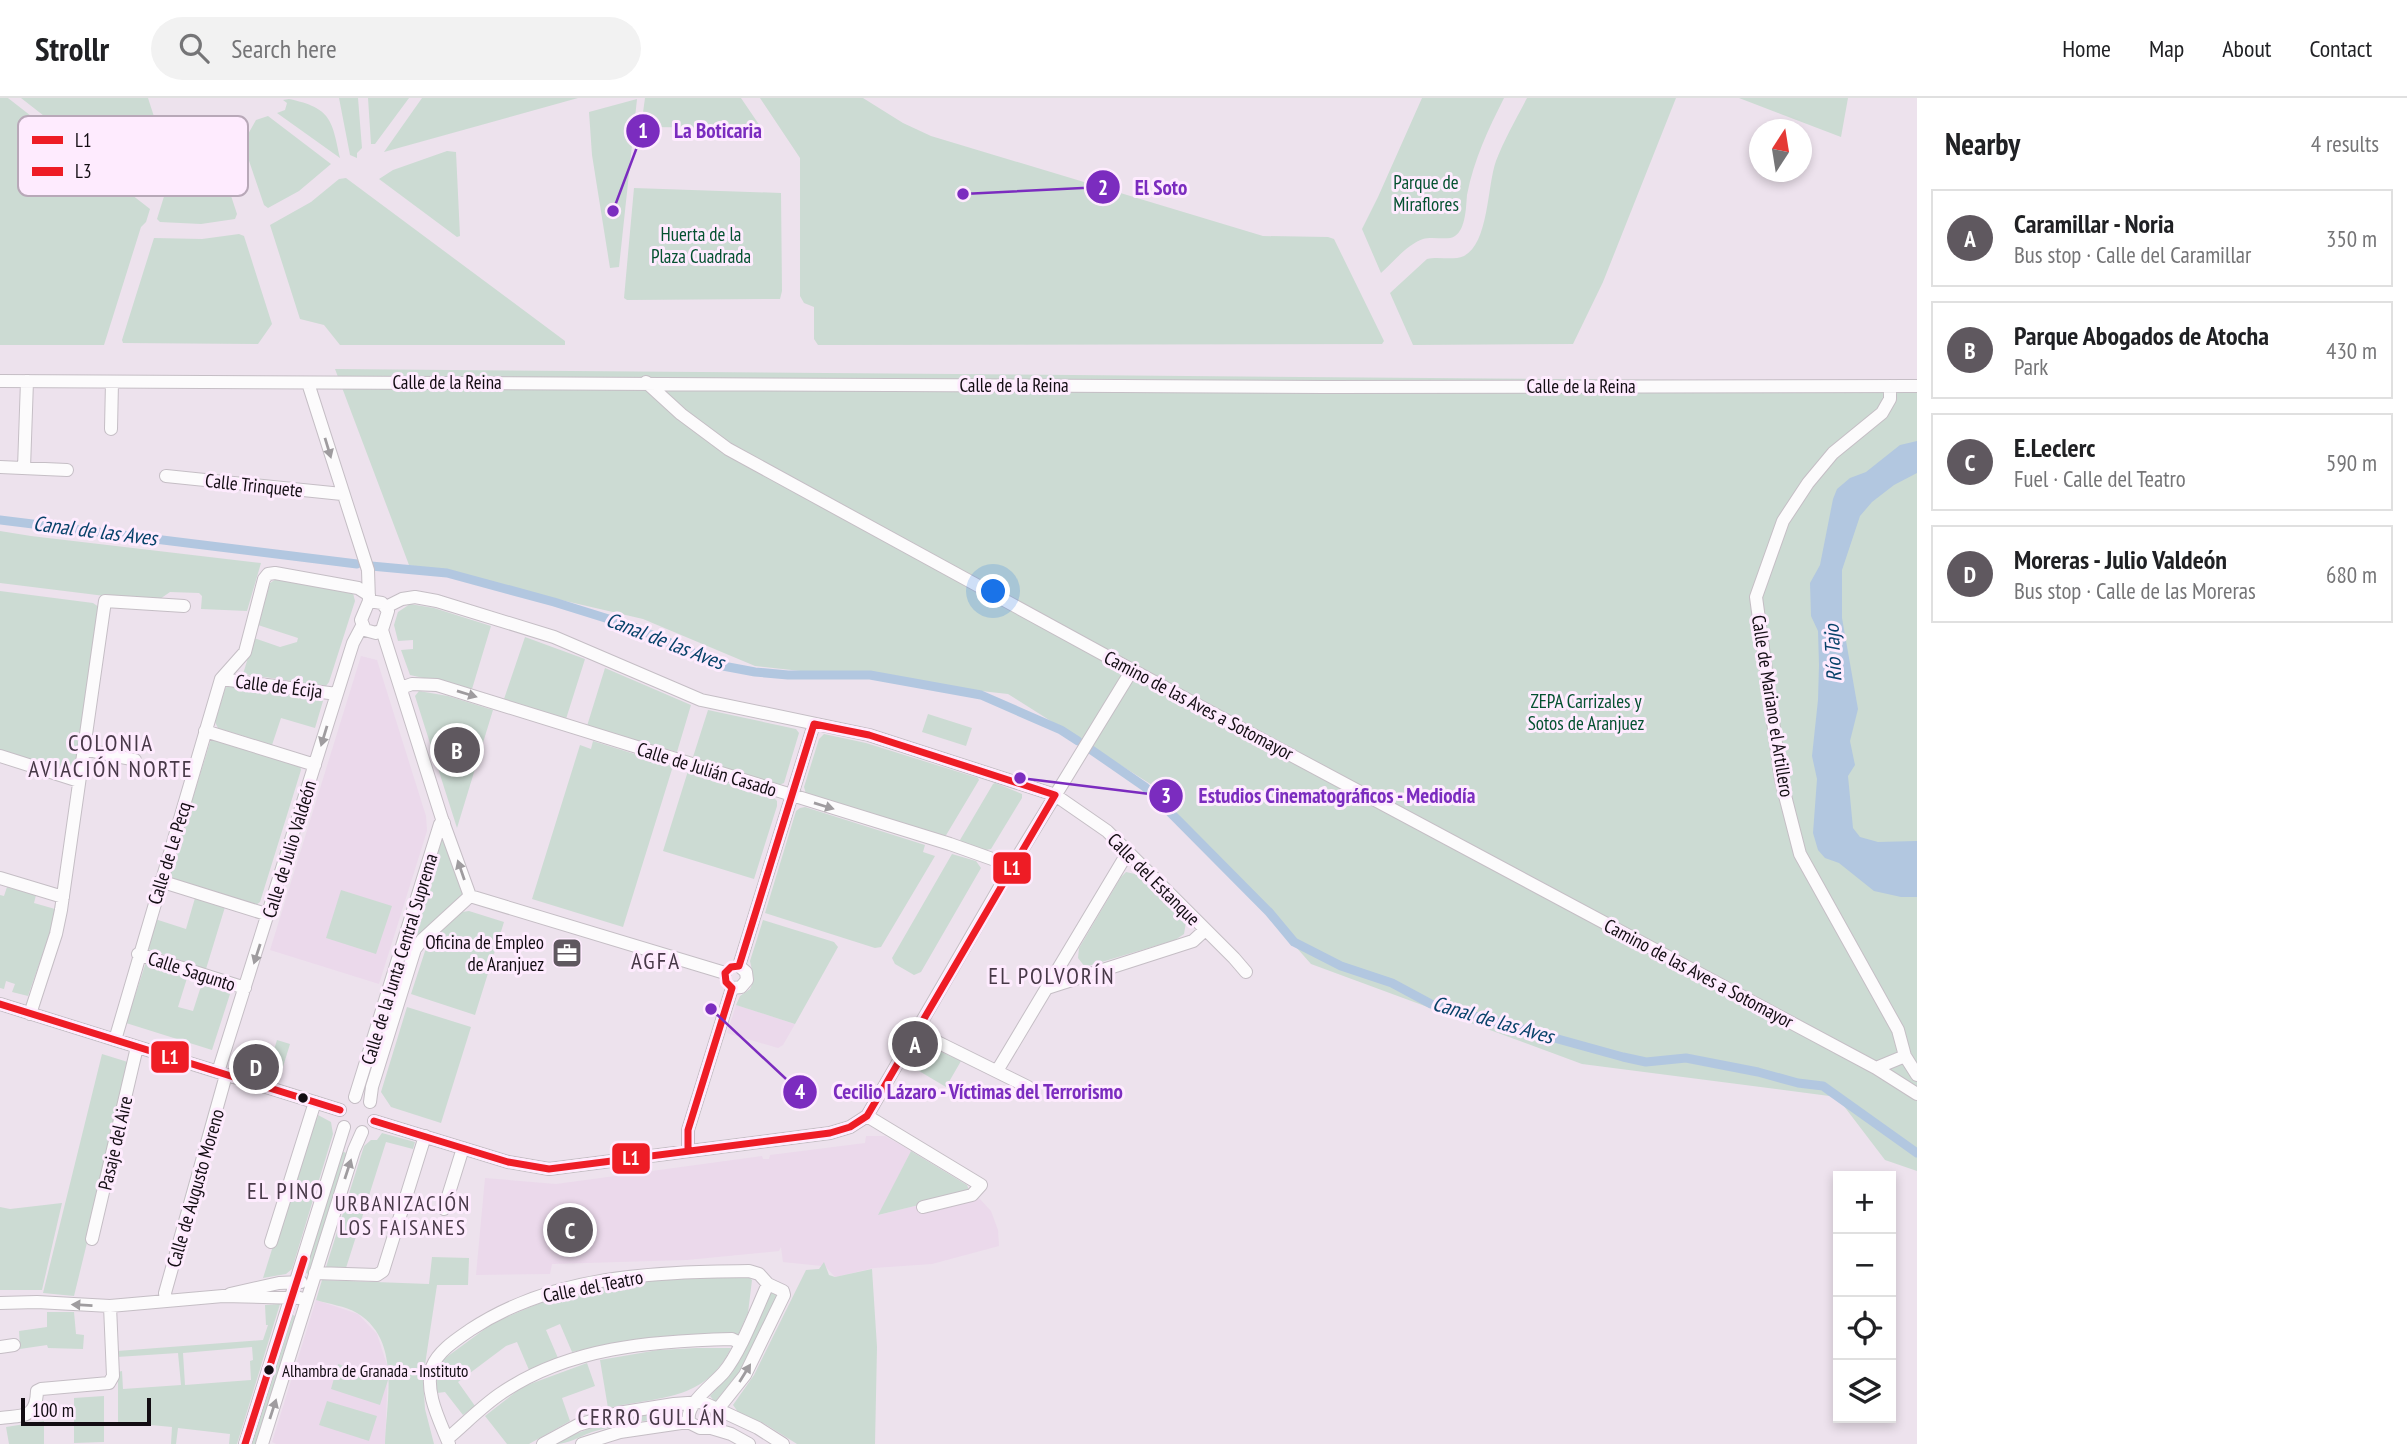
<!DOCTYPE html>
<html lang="en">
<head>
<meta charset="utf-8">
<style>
  body { margin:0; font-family:"PT Sans Narrow",sans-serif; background:#f2f2f2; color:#202124 }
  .controls { position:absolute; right:21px; bottom:21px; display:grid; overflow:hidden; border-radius:0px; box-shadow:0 4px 10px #0003 }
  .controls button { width:63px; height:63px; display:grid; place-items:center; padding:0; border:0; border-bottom:2px solid #e0e0e0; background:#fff; color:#202124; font:35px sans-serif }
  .compass { position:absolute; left:1749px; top:21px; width:63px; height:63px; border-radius:50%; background:#fff; box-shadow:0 4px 10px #0003; rotate:12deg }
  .scale { position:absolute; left:21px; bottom:18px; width:130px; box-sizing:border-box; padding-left:7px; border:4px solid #130d13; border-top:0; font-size:19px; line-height:24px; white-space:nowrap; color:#130d13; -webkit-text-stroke:5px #feebfe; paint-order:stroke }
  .you { position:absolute; left:994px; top:494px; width:24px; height:24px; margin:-18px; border:5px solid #fff; border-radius:50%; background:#1a73e8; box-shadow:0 0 0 10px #1a73e833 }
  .badge { display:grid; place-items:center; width:46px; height:46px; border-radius:50%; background:#5f585f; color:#fff; font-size:23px; font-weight:700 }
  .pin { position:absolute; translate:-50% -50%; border:4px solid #fff; box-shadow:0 2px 7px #0006 }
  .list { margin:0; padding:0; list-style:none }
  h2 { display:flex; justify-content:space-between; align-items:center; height:91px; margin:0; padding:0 28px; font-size:30px }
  h2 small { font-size:23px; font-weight:400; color:#757577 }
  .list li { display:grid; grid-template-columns:46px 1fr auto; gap:21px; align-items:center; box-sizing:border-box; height:98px; margin:0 14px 14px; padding:0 14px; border:2px solid #e0e0e0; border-radius:0px }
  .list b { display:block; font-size:26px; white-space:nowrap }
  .list p { margin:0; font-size:23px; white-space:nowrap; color:#757577 }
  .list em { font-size:23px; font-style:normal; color:#757577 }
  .icon { flex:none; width:38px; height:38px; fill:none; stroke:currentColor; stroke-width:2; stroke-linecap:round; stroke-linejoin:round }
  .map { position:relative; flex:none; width:1917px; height:1346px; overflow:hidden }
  header { display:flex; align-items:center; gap:42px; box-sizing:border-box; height:98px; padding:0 35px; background:#fff; border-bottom:2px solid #e0e0e0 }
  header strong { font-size:33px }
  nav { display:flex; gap:38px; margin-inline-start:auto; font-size:24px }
  .search { width:490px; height:63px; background:#f2f2f2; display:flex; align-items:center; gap:18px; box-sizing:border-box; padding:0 24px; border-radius:38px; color:#757577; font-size:26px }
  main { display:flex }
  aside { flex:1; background:#fff }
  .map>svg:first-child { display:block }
</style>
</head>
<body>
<header>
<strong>Strollr</strong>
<div class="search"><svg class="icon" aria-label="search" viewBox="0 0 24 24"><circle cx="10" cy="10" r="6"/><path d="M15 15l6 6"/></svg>Search here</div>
<nav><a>Home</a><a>Map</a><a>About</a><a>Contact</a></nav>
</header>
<main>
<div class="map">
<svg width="1917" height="1346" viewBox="0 0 1917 1346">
  <rect width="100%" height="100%" fill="#ede2ed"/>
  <path fill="#ebd9eb" d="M361 558 377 562 426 718 427 733 379 886 270 852Z
    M736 907 795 926 783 947 778 950 727 935Z
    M866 1038H885L911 1053 879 1117 919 1107 979 1100 991 1113 998 1132 999 1148 932 1166 874 1170 835 1179 823 1166 822 1168 783 1164 781 1149 779 1153 687 1162 552 1166 550 1176 476 1177 485 1080 556 1086 762 1058 763 1061H769L770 1057 865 1045Z
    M316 1202 358 1216 377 1236 388 1270 385 1346H276L272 1344Z"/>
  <path fill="#ccdbd3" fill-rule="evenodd" d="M0 0H8L150 111 146 124 141 129 104 247H0Z
    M21 0H148L159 34C133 51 141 62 130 85Z
    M339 0H358L362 50 357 55V60L350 57Z
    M368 0H409L375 46H371Z
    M422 0H578L384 54Z
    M645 0H741L760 28 759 30 641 29Z
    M760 0H863L903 25 931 38 1263 138 1328 139 1334 141 1384 243 1382 246 818 247 814 241V209L804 205 800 198V60Z
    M1422 0H1504C1488 32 1474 61 1467 97 1466 108 1466 131 1455 138 1448 143 1433 138 1423 141 1408 146 1393 164 1381 175L1362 131 1378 99Z
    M1527 0H1676L1603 184 1573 246 1413 247 1390 195 1427 161C1439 158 1452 163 1464 158 1489 145 1487 88 1496 63 1504 42 1516 21 1527 0Z
    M1739 0H1848L1841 39Z
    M289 1C332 10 332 23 340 60L277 15 285 12 287 5 283 2Z
    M637 1 619 169 610 170 592 57 589 14Z
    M268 18 331 66 299 93 268 110 264 107 243 45 256 22Z
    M193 42 217 55 237 116 235 121 201 126 160 124 157 121 180 47Z
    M447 53 456 54 460 138 457 139 379 81 393 72Z
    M346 80 565 243V247H340L324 227 300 221 270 127 311 104 339 81Z
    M634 90 781 95 782 193 780 201 627 202 624 200Z
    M239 136 244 138 272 226 258 246 123 245 122 242 154 140 202 141Z
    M335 271 1917 284V1073L1885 1062 1837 999 1582 966 1311 866 1152 687 1008 596 755 568 643 521 409 467Z
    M0 433 31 438 261 465 247 513 201 511 202 498 199 495 170 494 160 501 105 498 0 485Z
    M276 481 353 495 355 503 329 584 326 588 243 576 254 540 280 549 297 544 298 540 258 527 270 485Z
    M0 493 93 505 99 509 75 676 0 654Z
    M410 506 434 510 491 528 472 591 410 577 401 552 413 551V542L398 543 394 527 398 514Z
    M525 539 585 561 566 621 504 601Z
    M605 570 691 607 677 654 587 628Z
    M228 587 320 599 323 603 315 630 281 620 272 647 218 630 215 624 225 591Z
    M419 593 448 598 493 612 457 730 415 598Z
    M708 612 796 631 799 635 784 685 779 687 694 661 693 659Z
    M928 616 972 630 966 648 922 634Z
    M824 636 866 645 978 680 979 682 945 739 806 696 804 689 819 641Z
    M211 641 300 668 301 672 260 804 256 807 173 781 169 777Z
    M593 643 673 668 623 829 532 801 580 647 591 651Z
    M688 673 773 699 777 703V708L754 781 663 753Z
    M995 685 1022 696V700L991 751 986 752 962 745 960 742 993 686Z
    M805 709 925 747 923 754 935 758 881 849 875 850 765 815 796 713 800 710Z
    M443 739 465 797 422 837 398 895 393 893 438 742Z
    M952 756 976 763 981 770 921 874 914 877 895 866 892 860Z
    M1126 774 1139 777 1186 824 1184 836 1175 842 1085 869 1078 860 1079 850 1121 779Z
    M7 789 36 797 34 805 55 811 51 832 28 898 12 894 15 886 6 883 4 891 0 890V797L4 798Z
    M341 792 392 808 376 856 326 840Z
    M195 800 225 809 206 871 148 851 155 821 186 831Z
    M469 813 504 824 475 917 411 896 427 847 462 814Z
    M763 822 834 844 838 849 795 926 736 907 740 898 750 891 754 882 750 863Z
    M146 864 188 877 178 909 193 913 203 882 231 893 212 952 126 925Z
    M407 909 471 929 441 1025 391 1009 381 994Z
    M277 942 290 946 282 972 269 967Z
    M927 949 933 950 961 963 946 989 909 967 918 953Z
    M102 956 131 965 74 1198 43 1195Z
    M318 1017 331 1024 333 1036 292 1171 286 1176 263 1180 313 1020 317 1021Z
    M382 1035 415 1044 413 1051 386 1044 346 1170 326 1169 364 1048 371 1042H377Z
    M341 1053 349 1056 311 1177 303 1174Z
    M911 1053 967 1087 969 1092 980 1096 978 1100 919 1107 878 1117Z
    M62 1105 42 1192H0V1109L10 1111Z
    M432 1159 469 1160 468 1187H437L423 1280 425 1311 434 1346H385C386 1304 402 1242 357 1215 345 1208 329 1206 316 1202L322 1182 429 1186Z
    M824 1164 829 1177 835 1179 872 1171 877 1249 875 1346H797L765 1326 738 1314 733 1307 754 1277 806 1172 819 1171Z
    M747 1178 752 1182 748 1215 738 1237 640 1241 572 1254 560 1226 546 1232 558 1260 529 1272 517 1244 506 1248 458 1284 475 1308 463 1317 445 1294 437 1295 436 1274 441 1264 448 1258 493 1225 561 1196 638 1181Z
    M769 1194 778 1195 743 1270 715 1304 710 1298 729 1277Z
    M280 1206 237 1346H229L230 1336 178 1330 176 1346H171L172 1329 118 1324V1274L122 1273 123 1291 181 1287 178 1255 117 1259V1253L263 1242 268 1227H266L265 1207ZM252 1249 253 1262 250 1263 251 1282 185 1287 183 1255Z
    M47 1214H74L76 1236 84 1237 83 1251 48 1250 47 1247 20 1251 19 1233 47 1229Z
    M290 1215 298 1220 258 1346H250Z
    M696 1250H731C705 1304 659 1298 608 1310L600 1262 658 1252Z
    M587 1265 595 1288 562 1300 570 1323 529 1346H507L485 1318 522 1289Z
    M338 1266 388 1282 380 1307 331 1291Z
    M104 1298V1344L74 1345V1300Z
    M327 1303 377 1318 369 1343 319 1327Z
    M665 1314V1320C641 1323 616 1327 592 1334 578 1339 569 1346 555 1346 590 1327 625 1320 665 1314Z
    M44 1323V1346H9L6 1329Z"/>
  <path fill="#b2c7e0" d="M1917 343V375L1894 387 1872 404 1860 418 1842 472V520L1858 611 1850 643 1855 667 1848 678 1853 730 1860 739 1878 744 1917 743V799H1901L1874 793 1839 765 1825 760 1818 752 1813 735 1817 681 1812 658 1818 602 1819 567 1818 533 1811 518 1810 485 1820 467 1833 401 1837 391 1850 380 1866 374 1900 347Z"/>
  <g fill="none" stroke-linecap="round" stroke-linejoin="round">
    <path stroke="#b2c7e0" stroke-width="9" d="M0 422 357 466
      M371 468 447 475 554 504 631 528 723 568 755 574 788 577H870L981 597 1061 632 1078 643
      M1090 651 1145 689 1269 814 1294 844 1341 868 1392 885 1431 906 1623 959 1646 964 1686 960 1758 974 1798 985 1823 988 1917 1055"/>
    <g stroke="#c5bec5" stroke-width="14">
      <path id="minor" d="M0 283 1326 289 1917 288
        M646 284 681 316 728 351 1132 572 1876 970 1917 996
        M308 285 368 472 369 503
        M111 331 112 284
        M0 369 67 372
        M24 370 27 283
        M166 378 342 396
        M369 503 382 505 388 513 382 532 376 535 365 532 361 522Z
        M386 509 402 501 415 499 437 503 554 539 701 602 869 637 1055 697 1107 733 1234 860 1246 874
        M221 581 337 596
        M401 590 412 586 437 587 950 746 1012 768
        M205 633 315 667
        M83 651 135 662 136 668
        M0 658 79 683
        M0 780 63 799
        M160 783 269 817
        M470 798 725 875
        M138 856 245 890
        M739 868 814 626
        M732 890 741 889 747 882 746 874 739 868
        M1047 890 1193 843 1205 832
        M0 906 340 1012
        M30 916 56 836 61 812 105 503 184 508
        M917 934 1028 989
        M115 942 221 581 245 554 264 481 268 476 275 475 358 490 369 497
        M1905 958 1917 977
        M1876 970 1905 958 1898 932 1800 756 1781 682 1756 499 1783 423 1808 385 1833 355 1882 315 1890 301V288
        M997 973 1128 754
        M218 974 353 545 362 528
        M355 999 440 726 444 725
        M370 1004 372 989 415 851 422 842 470 798 442 721 382 532
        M867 1018 981 1087 972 1097 923 1109
        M374 1023 508 1064 549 1071 830 1035 850 1029 867 1018 1012 768 1132 572
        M688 1053V1032L732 890
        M444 1111 463 1050
        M92 1141 137 949
        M271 1144 315 1004
        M315 1175 377 1177 383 1173 425 1038
        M230 1196 279 1185 301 1184
        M166 1203 165 1195 226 977
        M0 1205 37 1204 110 1208 223 1198 300 1200
        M0 1249 14 1247
        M0 1320C23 1317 36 1321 37 1293L41 1291 109 1285 113 1278 110 1208
        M690 1325C682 1308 713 1287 724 1274 741 1253 756 1212 768 1186L783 1193 784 1197 745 1277 718 1311 716 1327 711 1330
        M447 1341C465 1326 481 1309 500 1296 568 1249 652 1243 732 1241L740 1245
        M245 1346 344 1029
        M262 1346 354 1052 362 1034
        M449 1346C440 1323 424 1294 432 1269 438 1253 457 1241 470 1232 553 1177 654 1174 749 1173L759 1176 768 1186
        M543 1346 578 1327 618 1315 674 1306 702 1304 758 1330 783 1346
        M582 1346 620 1334 681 1325H690L700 1330H711L731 1336 749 1346"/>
    </g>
    <use href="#minor" stroke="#fcfbfc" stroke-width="12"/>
    <g stroke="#feebfe" stroke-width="12">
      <path id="bus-1" d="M0 906 340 1012
        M374 1023 508 1064 549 1071 830 1035 850 1029 867 1018 1055 697 869 637 814 626 739 868 731 869 725 875 726 884 732 890 688 1032V1053"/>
    </g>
    <g stroke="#feebfe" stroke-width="12">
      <path id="bus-2" d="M245 1346 304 1161"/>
    </g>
    <use href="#bus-1" stroke="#ee1c25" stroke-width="7"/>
    <use href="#bus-2" stroke="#ee1c25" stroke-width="7"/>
  </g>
  <defs><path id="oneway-solid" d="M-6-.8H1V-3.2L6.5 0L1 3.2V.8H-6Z" transform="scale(1.75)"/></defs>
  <g fill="#9f9c9f">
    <use href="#oneway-solid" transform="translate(328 350) rotate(73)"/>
    <use href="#oneway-solid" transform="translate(467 596) rotate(17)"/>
    <use href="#oneway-solid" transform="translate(324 638) rotate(107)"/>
    <use href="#oneway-solid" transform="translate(824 708) rotate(17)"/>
    <use href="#oneway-solid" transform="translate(461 772) rotate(-109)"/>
    <use href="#oneway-solid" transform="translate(257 856) rotate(108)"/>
    <use href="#oneway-solid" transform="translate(348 1071) rotate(-72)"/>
    <use href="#oneway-solid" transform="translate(82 1207) rotate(-177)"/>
    <use href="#oneway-solid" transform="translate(745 1275) rotate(-58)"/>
    <use href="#oneway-solid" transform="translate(273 1311) rotate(-72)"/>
  </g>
  <defs>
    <g id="office-square" transform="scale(1.575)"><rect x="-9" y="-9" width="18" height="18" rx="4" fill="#5f585f" stroke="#feebfe"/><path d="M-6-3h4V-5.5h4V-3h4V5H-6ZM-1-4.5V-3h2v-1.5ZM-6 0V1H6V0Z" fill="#fff"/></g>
  </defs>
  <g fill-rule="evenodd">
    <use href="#office-square" x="567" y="855"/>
  </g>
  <g fill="#130d13" stroke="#feebfe" stroke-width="2.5">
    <circle cx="303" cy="1000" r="6"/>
    <circle cx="269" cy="1272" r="6"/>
  </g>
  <g text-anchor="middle" stroke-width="6" stroke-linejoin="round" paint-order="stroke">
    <g font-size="17" fill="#130d13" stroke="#feebfe" text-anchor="start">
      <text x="282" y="1279">Alhambra de Granada - Instituto</text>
    </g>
    <g font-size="19" fill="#045130" stroke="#feebfe">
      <text x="1426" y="91">Parque de<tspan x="1426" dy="22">Miraflores</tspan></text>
      <text x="701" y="143">Huerta de la<tspan x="701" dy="22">Plaza Cuadrada</tspan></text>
      <text x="1586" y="610">ZEPA Carrizales y<tspan x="1586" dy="22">Sotos de Aranjuez</tspan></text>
    </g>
    <g font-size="19" fill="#130d13" stroke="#feebfe">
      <text x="447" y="291">Calle de la Reina</text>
      <text x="1014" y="294">Calle de la Reina</text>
      <text x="1581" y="295">Calle de la Reina</text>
      <text transform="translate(254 387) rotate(6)" y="7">Calle Trinquete</text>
      <text transform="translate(279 588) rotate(7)" y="7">Calle de Écija</text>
      <text transform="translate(1199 607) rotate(28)" y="7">Camino de las Aves a Sotomayor</text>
      <text transform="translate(1773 608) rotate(81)" y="7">Calle de Mariano el Artillero</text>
      <text transform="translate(707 671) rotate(17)" y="7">Calle de Julián Casado</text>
      <text transform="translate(289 751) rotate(-73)" y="7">Calle de Julio Valdeón</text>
      <text transform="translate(169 755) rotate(-73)" y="7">Calle de Le Pecq</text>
      <text transform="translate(1154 781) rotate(45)" y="7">Calle del Estanque</text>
      <text transform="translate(399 861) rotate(-73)" y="7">Calle de la Junta Central Suprema</text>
      <text transform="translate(192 873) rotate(18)" y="7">Calle Sagunto</text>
      <text transform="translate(1699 875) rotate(28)" y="7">Camino de las Aves a Sotomayor</text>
      <text transform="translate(115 1045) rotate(-77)" y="7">Pasaje del Aire</text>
      <text transform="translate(195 1090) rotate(-74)" y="7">Calle de Augusto Moreno</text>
      <text transform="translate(593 1188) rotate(-11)" y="7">Calle del Teatro</text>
    </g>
    <g font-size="19" fill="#130d13" stroke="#feebfe" text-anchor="end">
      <text x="544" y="851">Oficina de Empleo<tspan x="544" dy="22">de Aranjuez</tspan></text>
    </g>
    <g font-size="21" font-style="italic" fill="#07426a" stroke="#feebfe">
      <text transform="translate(95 433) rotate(7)" y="7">Canal de las Aves</text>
      <text transform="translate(665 543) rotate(21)" y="7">Canal de las Aves</text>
      <text transform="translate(1833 555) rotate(-93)" y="7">Río Tajo</text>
      <text transform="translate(1493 922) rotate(16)" y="7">Canal de las Aves</text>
    </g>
    <g font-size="21" letter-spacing="2" fill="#483948" stroke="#feebfe">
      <text x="403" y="1113">URBANIZACIÓN<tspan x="403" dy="24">LOS FAISANES</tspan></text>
    </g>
    <g font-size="23" letter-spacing="2" fill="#483948" stroke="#feebfe">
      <text x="111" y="653">COLONIA<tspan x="111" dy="26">AVIACIÓN NORTE</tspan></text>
      <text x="656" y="871">AGFA</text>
      <text x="1052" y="886">EL POLVORÍN</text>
      <text x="286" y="1101">EL PINO</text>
      <text x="652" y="1327">CERRO GULLÁN</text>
    </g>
  </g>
  <rect x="18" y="18" width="230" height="80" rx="10" fill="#feebfe" stroke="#b8a8b8" stroke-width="2"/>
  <rect x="32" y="38" width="31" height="8" fill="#ee1c25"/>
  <rect x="32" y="69" width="31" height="9" fill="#ee1c25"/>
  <g font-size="19" fill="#130d13">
    <text x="75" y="49">L1</text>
    <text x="75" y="80">L3</text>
  </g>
  <path fill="none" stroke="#7b2cbf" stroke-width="2.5" d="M613 113L643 33M963 96L1103 89M1020 680L1166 698M711 911L800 994"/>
  <g fill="#7b2cbf" stroke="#feebfe" stroke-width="2.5">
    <circle cx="613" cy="113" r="7"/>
    <circle cx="963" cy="96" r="7"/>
    <circle cx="1020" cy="680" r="7"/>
    <circle cx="711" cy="911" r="7"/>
    <circle cx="643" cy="33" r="18"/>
    <circle cx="1103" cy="89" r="18"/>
    <circle cx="1166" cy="698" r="18"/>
    <circle cx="800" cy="994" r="18"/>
  </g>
  <g font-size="21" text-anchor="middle" font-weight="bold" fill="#fff">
    <text x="643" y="40">1</text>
    <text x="1103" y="97">2</text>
    <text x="1166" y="705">3</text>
    <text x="800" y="1001">4</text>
  </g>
  <g font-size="21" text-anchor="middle" font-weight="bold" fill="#7b2cbf" stroke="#feebfe" stroke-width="6" stroke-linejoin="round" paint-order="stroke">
    <text x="718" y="40">La Boticaria</text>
    <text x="1161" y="97">El Soto</text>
    <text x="1337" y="705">Estudios Cinematográficos - Mediodía</text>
    <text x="978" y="1001">Cecilio Lázaro - Víctimas del Terrorismo</text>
  </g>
  <g stroke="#feebfe" stroke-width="2.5">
    <rect x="992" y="753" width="40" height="34" rx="7" fill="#ee1c25"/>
    <rect x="150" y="942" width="40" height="34" rx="7" fill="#ee1c25"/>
    <rect x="611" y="1044" width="40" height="33" rx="7" fill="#ee1c25"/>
  </g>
  <g font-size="19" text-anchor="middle" font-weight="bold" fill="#fff">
    <text x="1012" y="777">L1</text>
    <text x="170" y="966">L1</text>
    <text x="631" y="1067">L1</text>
  </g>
</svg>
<div class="controls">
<button>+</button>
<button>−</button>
<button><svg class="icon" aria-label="locate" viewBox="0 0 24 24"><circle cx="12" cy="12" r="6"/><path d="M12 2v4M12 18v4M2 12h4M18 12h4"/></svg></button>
<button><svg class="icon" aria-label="layers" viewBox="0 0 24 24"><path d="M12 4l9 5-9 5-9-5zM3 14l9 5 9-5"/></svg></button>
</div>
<svg class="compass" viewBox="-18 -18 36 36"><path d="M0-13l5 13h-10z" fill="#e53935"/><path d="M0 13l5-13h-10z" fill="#757577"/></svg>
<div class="scale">100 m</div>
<div class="you"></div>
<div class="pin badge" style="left:915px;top:946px">A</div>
<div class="pin badge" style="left:457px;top:652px">B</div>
<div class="pin badge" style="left:570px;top:1132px">C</div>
<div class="pin badge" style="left:256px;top:969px">D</div>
</div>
<aside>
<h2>Nearby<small>4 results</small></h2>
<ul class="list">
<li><span class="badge">A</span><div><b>Caramillar - Noria</b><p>Bus stop · Calle del Caramillar</p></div><em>350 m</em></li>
<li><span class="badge">B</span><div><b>Parque Abogados de Atocha</b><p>Park</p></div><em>430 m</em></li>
<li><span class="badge">C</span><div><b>E.Leclerc</b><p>Fuel · Calle del Teatro</p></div><em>590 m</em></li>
<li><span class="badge">D</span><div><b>Moreras - Julio Valdeón</b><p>Bus stop · Calle de las Moreras</p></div><em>680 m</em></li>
</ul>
</aside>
</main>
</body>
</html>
